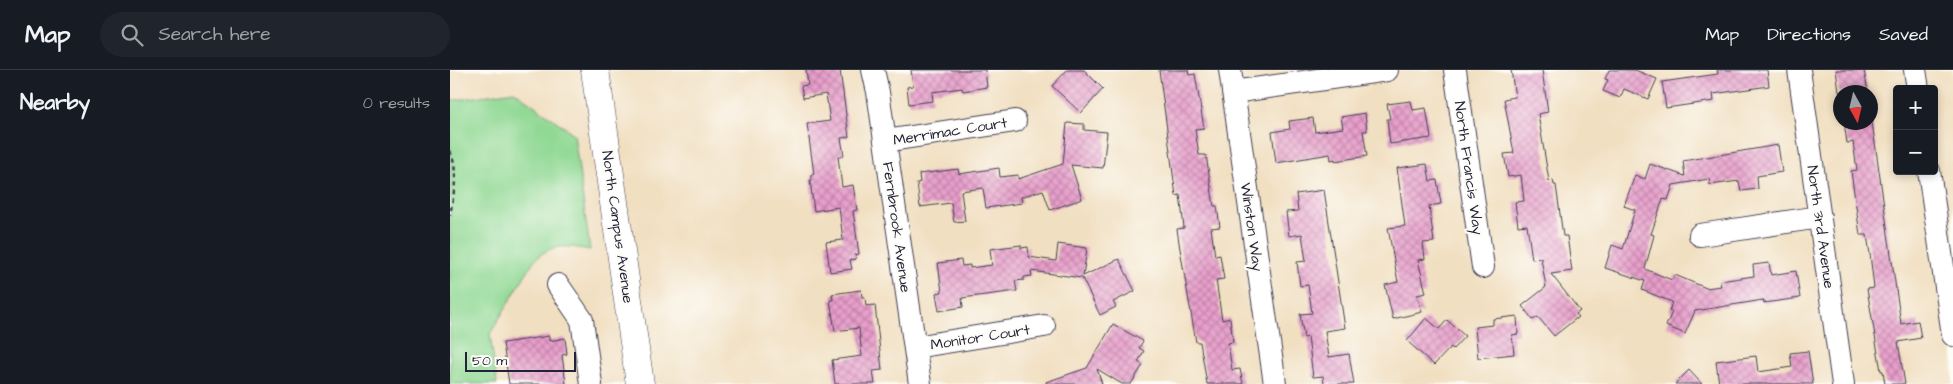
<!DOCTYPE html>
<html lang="en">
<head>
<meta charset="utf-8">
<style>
  body { margin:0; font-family:"Architects Daughter",sans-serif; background:#20242c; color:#f1f3f6 }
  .controls { position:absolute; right:15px; top:15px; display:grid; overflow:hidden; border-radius:5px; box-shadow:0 2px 8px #0003 }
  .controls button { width:45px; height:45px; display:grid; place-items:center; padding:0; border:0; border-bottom:1px solid #363941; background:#171b24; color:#f1f3f6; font:25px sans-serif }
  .compass { position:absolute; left:1383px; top:15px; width:45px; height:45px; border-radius:50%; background:#171b24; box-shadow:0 2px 8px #0003; rotate:172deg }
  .scale { position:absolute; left:15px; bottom:12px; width:111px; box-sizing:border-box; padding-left:5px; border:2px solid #22223b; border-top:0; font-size:14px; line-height:18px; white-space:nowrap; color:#22223b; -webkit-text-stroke:4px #fdfcf7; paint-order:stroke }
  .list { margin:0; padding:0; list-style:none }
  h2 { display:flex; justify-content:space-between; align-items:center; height:65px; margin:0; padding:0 20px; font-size:21px }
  h2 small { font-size:16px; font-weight:400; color:#9ea1a6 }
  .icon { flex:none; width:28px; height:28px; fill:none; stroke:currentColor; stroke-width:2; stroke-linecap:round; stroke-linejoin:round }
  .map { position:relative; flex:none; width:1503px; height:314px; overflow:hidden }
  header { display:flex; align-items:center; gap:30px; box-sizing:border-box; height:70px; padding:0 25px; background:#171b24; border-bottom:1px solid #363941 }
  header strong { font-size:24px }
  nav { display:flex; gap:28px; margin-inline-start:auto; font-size:18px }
  .search { width:350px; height:45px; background:#20242c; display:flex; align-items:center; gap:12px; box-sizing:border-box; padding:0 18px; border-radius:28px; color:#9ea1a6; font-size:19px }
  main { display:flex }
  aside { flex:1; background:#171b24 }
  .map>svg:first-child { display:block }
</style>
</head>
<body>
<header>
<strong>Map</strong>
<div class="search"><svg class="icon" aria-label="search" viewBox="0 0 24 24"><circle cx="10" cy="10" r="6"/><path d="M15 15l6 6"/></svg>Search here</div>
<nav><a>Map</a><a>Directions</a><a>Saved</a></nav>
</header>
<main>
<aside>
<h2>Nearby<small>0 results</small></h2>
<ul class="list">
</ul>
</aside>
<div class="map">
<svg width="1503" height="314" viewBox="0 0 1503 314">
  <defs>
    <pattern id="building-cross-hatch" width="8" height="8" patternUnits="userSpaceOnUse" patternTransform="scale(1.25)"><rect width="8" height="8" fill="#e89fcb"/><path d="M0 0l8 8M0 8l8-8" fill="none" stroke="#bc81a6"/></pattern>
  </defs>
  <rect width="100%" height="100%" fill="#fdfcf7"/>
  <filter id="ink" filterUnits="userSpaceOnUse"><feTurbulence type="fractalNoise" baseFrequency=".02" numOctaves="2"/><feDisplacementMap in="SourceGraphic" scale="10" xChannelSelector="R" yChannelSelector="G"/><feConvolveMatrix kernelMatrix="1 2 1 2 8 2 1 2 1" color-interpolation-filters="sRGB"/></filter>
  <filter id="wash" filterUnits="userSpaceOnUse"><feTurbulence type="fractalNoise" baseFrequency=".0096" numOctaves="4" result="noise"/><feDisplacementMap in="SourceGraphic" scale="20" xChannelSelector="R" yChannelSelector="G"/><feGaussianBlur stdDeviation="1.12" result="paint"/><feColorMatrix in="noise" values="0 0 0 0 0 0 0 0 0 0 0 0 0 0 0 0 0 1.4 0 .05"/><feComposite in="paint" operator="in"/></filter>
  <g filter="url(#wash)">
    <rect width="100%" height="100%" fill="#f1dfc1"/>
    <path fill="#8fd893" stroke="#587d67" d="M64 21 124 64 140 180C116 176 101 172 83 192L40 264 47 314H0V31Z"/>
    <g id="blocks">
      <path fill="url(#building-cross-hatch)" d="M356 0H390L399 67 391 68 394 86 388 87 392 117 403 115 407 140 403 141 409 184 405 185 406 189 400 190 402 199 380 202 376 172 393 170 389 137 364 141 360 110H362L361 105 364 104 357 54 380 51 376 24 353 28 351 16 358 15Z
        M461 0H535L537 17 513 21 512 18 482 22 483 31 459 34 457 17 463 16Z
        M617 0H634L653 19 631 43 602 16Z
        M709 0H738L739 5 745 4 754 58 745 59 749 85H756L764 136H767L770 157 761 158 765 186 770 185 774 209 766 210 772 250 780 248 783 272 778 273 782 300 790 299 793 314H757L750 272H746L730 179 727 159 734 158 730 125 726 126Z
        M1061 0H1092L1098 42 1088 44 1099 111 1103 110 1104 115H1106L1113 166H1117L1122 201 1101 204 1130 241 1126 244 1128 247 1104 266 1088 247 1083 250 1072 236 1096 217 1091 188 1082 189 1077 155 1068 156 1065 132 1074 131 1071 105 1058 107 1054 84 1064 83 1054 29 1065 27Z
        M1159 0H1185L1207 9 1198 29 1174 19 1170 28 1153 21 1158 10 1155 9Z
        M1267 0H1317L1319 16 1263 24 1264 31 1216 38 1212 12 1268 4Z
        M1386 0H1414L1418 22H1389Z
        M961 31 963 40 976 38 981 68 940 74 937 49H940L937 34Z
        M915 43 917 61H913L917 86 885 91V89L881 90 880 84 826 93 822 62 840 59 839 51 863 48 865 62 893 58 891 47Z
        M1394 52H1422L1451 254 1468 251 1471 268 1448 272 1455 314H1435L1433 301H1431L1417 219 1424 218 1420 184 1417 165H1410L1401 101 1407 100 1403 72 1397 73Z
        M617 53 634 54V60L657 62 653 98 621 95 632 129 600 140 593 120 571 127 572 133 536 138 533 118 511 121 515 151 504 152 501 133 470 137 467 113 470 112 469 104 508 99 509 104 549 98 550 107 568 105V109L613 94Z
        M1328 75 1332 102 1307 106 1308 119 1291 121 1289 111 1260 115 1259 109 1223 115 1218 130 1213 129 1201 164 1204 165 1195 199 1222 210 1225 205 1256 218 1271 216 1270 211 1304 206 1303 195 1319 193 1321 205 1346 201 1350 228 1314 233 1313 230 1245 241 1235 264 1216 256 1222 242 1219 241 1222 232 1192 220 1195 211 1155 198 1162 175 1173 179 1185 140 1174 136 1185 105 1195 109 1200 94 1235 106 1233 91Z
        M977 94 980 111 987 110 991 134 979 136 984 172 973 173 975 189 968 190 976 223 967 225 972 242 943 249 935 215 948 212 938 158 955 156 947 98Z
        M874 120 895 258 875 261 879 287 899 284 904 314H874L873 306 863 307 858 267 854 268 850 244 862 243 858 215 850 216 847 192 856 191 852 164 839 166 836 142 848 141 846 124Z
        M608 174 637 178 633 206 669 189 685 221 663 232 666 237 650 245 632 208 581 201 582 206 574 207V210L565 211 567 221 512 228 513 237 489 241 486 223 492 222 488 193 511 190 512 196 520 195V198L542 195 540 179 571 175V178L578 177 579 187 606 191Z
        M411 220 412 227H415L416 236 425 235 432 300 423 301 425 314H385L382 290 412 286 409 258 385 261 380 230H383L382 224Z
        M1067 246 1068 264 1062 265 1064 284 1028 288 1025 257 1043 255V249Z
        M976 248 989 259 997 250 1015 266 1003 279 1001 277 984 295 957 271Z
        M663 254 693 271 689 278 694 281 688 292 693 295 681 314H672L647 299 652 314H597L596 312 637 298Z
        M99 266V271L115 268 117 284 112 285 116 314H59L53 273Z
        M1358 281 1363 314H1269L1266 291 1306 286 1308 302 1342 297 1340 283Z
        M1239 300 1252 314H1225Z"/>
    </g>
  </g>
  <g filter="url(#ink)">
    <use href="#blocks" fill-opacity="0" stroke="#413e4f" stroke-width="1"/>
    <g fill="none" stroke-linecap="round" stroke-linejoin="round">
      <g stroke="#413e4f" stroke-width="24">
        <path id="minor" d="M423 0 428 22 470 314
          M780 0 825 314
          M1005 0 1033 197
          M1349 0 1393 314
          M1465 0 1468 19
          M783 22 937 0
          M435 71 565 51
          M1479 101 1503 265
          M1250 165 1370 147
          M108 215 132 250 141 314
          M465 277 594 256"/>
      </g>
      <g stroke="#413e4f" stroke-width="29">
        <path id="major" d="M145 0 190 314"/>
      </g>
      <path stroke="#413e4f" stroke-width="2.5" stroke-dasharray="4 4" stroke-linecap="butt" d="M0 81C9 102 4 123 0 145"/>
      <use href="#minor" stroke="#fff" stroke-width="22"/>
      <use href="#major" stroke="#fff" stroke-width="28"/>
    </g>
  </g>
  <g text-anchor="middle" stroke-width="4.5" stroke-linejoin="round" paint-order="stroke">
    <g font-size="15" fill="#22223b" stroke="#fdfcf7">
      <text transform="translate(500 61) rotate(-9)" y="5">Merrimac Court</text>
      <text transform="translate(1019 98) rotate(82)" y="5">North Francis Way</text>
      <text transform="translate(168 157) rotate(82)" y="5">North Campus Avenue</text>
      <text transform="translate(447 157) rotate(82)" y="5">Fernbrook Avenue</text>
      <text transform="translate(802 157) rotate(82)" y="5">Winston Way</text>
      <text transform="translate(1371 157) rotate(82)" y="5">North 3rd Avenue</text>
      <text transform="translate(530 267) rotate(-9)" y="5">Monitor Court</text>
    </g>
  </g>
</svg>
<div class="controls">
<button>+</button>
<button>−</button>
</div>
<svg class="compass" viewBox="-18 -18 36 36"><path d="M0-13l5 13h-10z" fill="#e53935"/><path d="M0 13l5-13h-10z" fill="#9ea1a6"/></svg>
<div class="scale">50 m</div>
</div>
</main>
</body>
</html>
